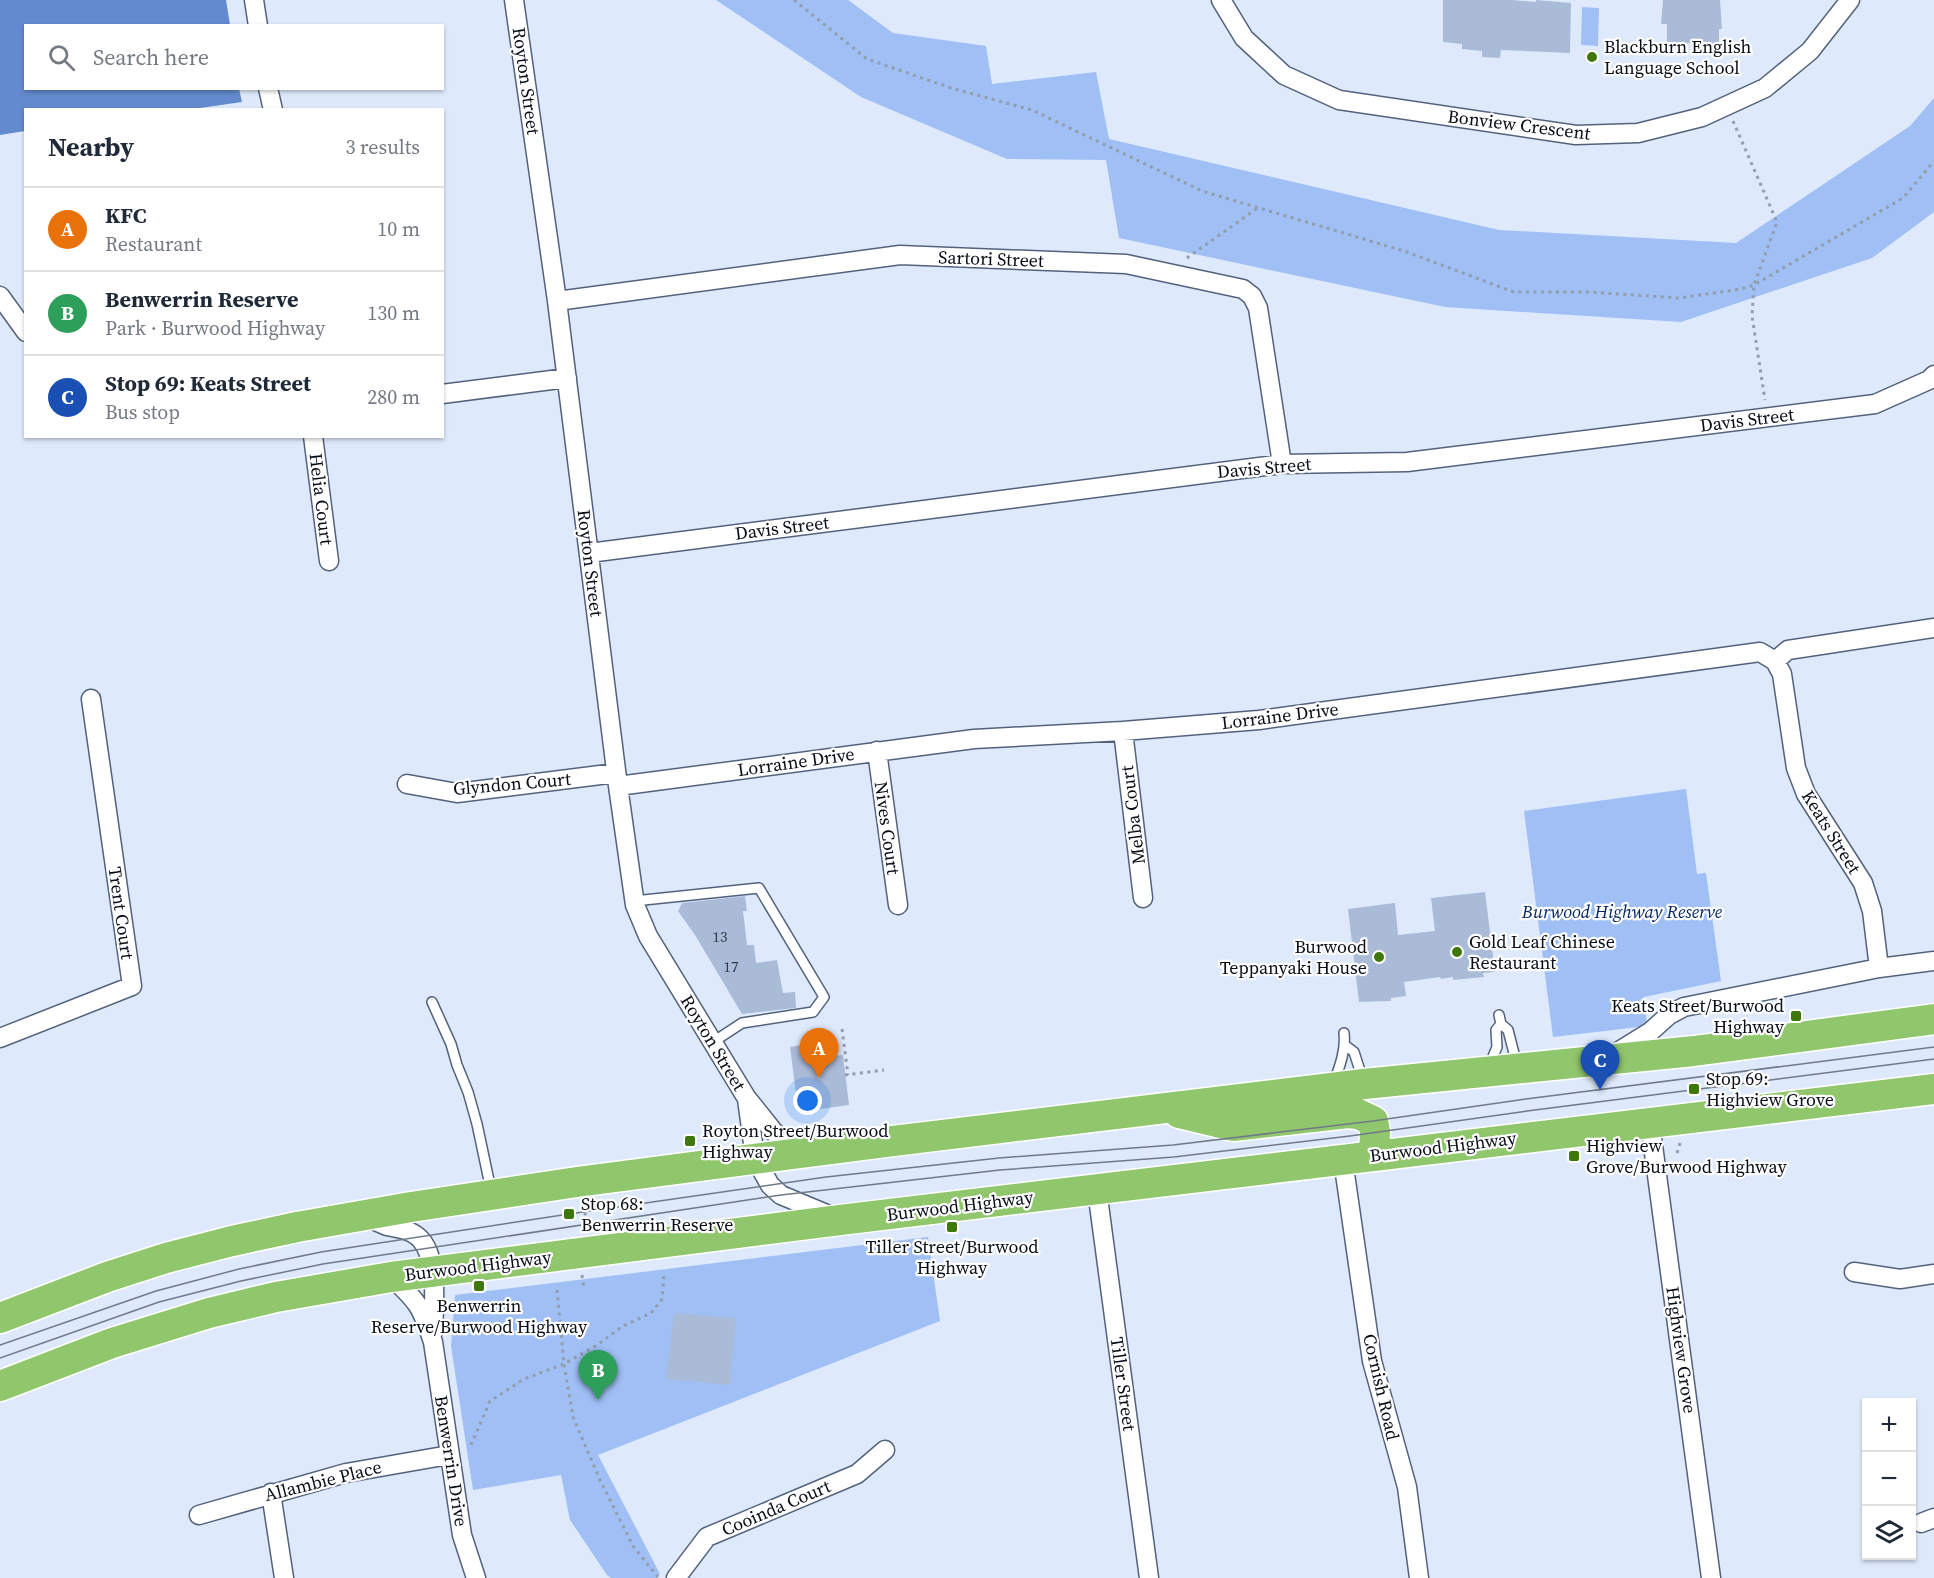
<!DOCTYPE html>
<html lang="en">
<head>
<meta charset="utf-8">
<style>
  body { margin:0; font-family:"Source Serif 4",serif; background:#f2f2f3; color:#1f2937 }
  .controls { position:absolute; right:18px; bottom:18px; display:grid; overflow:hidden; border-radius:0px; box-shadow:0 2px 4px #0004 }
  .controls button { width:54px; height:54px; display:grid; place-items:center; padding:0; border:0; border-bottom:2px solid #e0e1e3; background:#fff; color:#1f2937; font:30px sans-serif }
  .you { position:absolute; left:808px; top:1101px; width:21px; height:21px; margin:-15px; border:4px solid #fff; border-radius:50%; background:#1a73e8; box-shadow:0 0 0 9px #1a73e833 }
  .badge { display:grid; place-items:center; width:39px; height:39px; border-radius:50%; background:#3e770b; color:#fff; font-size:20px; font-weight:700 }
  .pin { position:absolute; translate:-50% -50px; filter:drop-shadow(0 2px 3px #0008) }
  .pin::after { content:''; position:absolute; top:32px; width:21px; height:18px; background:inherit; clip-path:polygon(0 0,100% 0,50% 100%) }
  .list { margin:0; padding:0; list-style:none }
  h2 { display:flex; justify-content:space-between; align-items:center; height:78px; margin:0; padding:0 24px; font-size:26px }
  h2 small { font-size:20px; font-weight:400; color:#747a83 }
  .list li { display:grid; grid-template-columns:39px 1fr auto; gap:18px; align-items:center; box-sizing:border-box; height:84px; padding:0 24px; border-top:2px solid #e0e1e3 }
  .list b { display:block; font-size:22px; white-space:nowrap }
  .list p { margin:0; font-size:20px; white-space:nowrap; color:#747a83 }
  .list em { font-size:20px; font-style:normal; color:#747a83 }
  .icon { flex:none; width:33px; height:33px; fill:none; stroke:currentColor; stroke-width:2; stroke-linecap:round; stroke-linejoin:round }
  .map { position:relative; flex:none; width:1934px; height:1578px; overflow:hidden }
  .search { position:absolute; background:#fff; box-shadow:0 2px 4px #0004; left:24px; top:24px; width:420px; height:66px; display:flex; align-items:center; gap:15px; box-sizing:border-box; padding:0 21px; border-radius:0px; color:#747a83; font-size:22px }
  .panel { position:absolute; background:#fff; box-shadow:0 2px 4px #0004; left:24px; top:108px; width:420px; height:330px; border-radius:0px }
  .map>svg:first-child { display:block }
</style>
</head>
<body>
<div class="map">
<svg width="1934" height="1578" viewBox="0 0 1934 1578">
  <rect width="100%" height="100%" fill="#dee9fc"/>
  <path fill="#9fbff5" d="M716 0H848L893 33 986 46 992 84 1096 72 1109 139 1499 230 1736 243 1910 126 1934 98V212L1872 258 1681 322 1445 307 1119 238 1106 160 1007 159 861 97Z
    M1582 7 1599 8 1598 46 1581 45Z
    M1686 789 1697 874 1706 873 1721 981 1644 997 1647 1026 1553 1037 1524 811Z
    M928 1237 940 1321 598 1455 660 1574 657 1578H611L607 1575 570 1520 561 1475 473 1490 451 1346 455 1295Z"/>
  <path fill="#638ace" d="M0 0H226L230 25 26 26V88L239 89 242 102 186 110H26L25 131 0 135Z"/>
  <path fill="#aabbd8" d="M1443 0H1512L1536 2V0L1571 3 1570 53 1501 50 1500 58 1482 57V51L1462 49V44L1443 42Z
    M1663 0H1720L1722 29H1719V45L1667 42V24H1661Z
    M1485 892 1495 972 1483 973 1484 977 1453 980V977L1441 979 1440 977 1404 982 1406 996 1391 998V1001L1359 1002 1348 909 1395 903 1398 935 1435 931 1431 898Z
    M745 896 747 911H743L747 945H754L756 963 777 960 783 993 795 992 796 1008 742 1014 695 935 678 911 682 903Z
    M814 1043 815 1052 832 1050 833 1056 843 1055 849 1105 806 1111 805 1101 797 1102 790 1047Z
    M674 1313 736 1318 730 1385 666 1379Z"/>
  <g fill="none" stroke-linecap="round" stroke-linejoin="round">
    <g stroke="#52627c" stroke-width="12">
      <path id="service" d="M634 901 759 888 824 997 813 1012 742 1023 713 1042
        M432 1002 451 1044 457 1065 468 1092 477 1124 491 1190
        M1501 1024 1508 1030 1517 1065
        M1346 1046 1354 1052 1363 1080
        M1489 1066 1497 1047 1496 1030 1501 1024 1499 1015
        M1334 1082C1340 1066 1346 1049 1344 1033"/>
    </g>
    <g stroke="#52627c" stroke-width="21">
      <path id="minor" d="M254 0 258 26
        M514 0 557 301 618 786 635 905 648 936 746 1097 774 1132 798 1153
        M1221 0 1244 38 1284 75 1339 100 1576 135 1638 133 1702 117 1765 88 1810 51 1850 0
        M268 88 273 110
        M0 296 26 332
        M557 301 900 255 1126 264 1243 289 1252 296 1258 308 1282 464
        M442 394 567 378
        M313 436 329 561
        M589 553 1282 464 1407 462 1875 404 1929 380 1934 375
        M1775 661 1782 674 1796 768 1806 794 1863 883 1872 911 1879 968
        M1123 731 1143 898
        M877 751 898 905
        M407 784 457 793 616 773
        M618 786 974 739 1123 731 1259 720 1760 652 1775 661 1788 650 1934 628
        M0 1038 132 986 91 699
        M1616 1053 1650 1032 1669 1015 1684 1007 1879 968 1934 961
        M747 1099 755 1158 770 1185 781 1195 836 1218
        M1650 1123 1711 1578
        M1343 1160 1372 1361 1407 1487 1419 1578
        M1097 1190 1149 1578
        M366 1217C373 1220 380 1223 387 1226 396 1228 407 1229 414 1234 440 1249 434 1306 433 1332
        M1854 1272 1900 1279 1934 1274
        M391 1277C418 1301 422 1308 433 1342L462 1535 476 1578
        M271 1493 284 1578
        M199 1515 346 1473 449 1455
        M1921 1523 1934 1518
        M676 1578 707 1537 857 1474 885 1450"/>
    </g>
    <g stroke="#fff" stroke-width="33">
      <path id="trunk" d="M1179 1113 1233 1126 1348 1113 1358 1114 1373 1121 1375 1132 1374 1156
        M0 1318 107 1277 166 1258 232 1241 297 1227 411 1207 577 1182 893 1141 1364 1084 1694 1051 1934 1019
        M0 1386 112 1343 209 1313 276 1297 391 1277 840 1220 1934 1089"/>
    </g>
    <path stroke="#939dac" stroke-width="3" stroke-dasharray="3 4.5" stroke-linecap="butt" d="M794 0 867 59 951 88 1032 110 1202 191 1404 251 1514 292H1589L1679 298 1741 289 1754 285 1903 198 1934 161
      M1733 121 1777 222 1754 285 1752 316 1765 400
      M1187 258 1259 207
      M842 1029 848 1075
      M845 1075 884 1070
      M1677 1153 1680 1143
      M584 1205 587 1228
      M582 1275 584 1288
      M557 1290 564 1364 573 1417 600 1480 633 1546 658 1577
      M471 1445 490 1401 524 1379 564 1364 597 1345 623 1326 651 1313 662 1299 664 1275"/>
    <use href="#service" stroke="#fff" stroke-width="9"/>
    <use href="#minor" stroke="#fff" stroke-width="18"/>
    <use href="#trunk" stroke="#90c66c" stroke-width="30"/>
    <path stroke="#717a88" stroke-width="1.5" d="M0 1345 156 1291 239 1269 321 1252 569 1214 826 1177 999 1158 1173 1145 1373 1121 1526 1099 1934 1047
      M0 1358 159 1302 241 1281 323 1264 781 1195 1000 1170 1174 1157 1350 1136 1527 1111 1934 1059"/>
  </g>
  <g fill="#3e770b" stroke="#fff" stroke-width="2">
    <circle cx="1592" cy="57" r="6"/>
    <circle cx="1457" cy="952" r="6"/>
    <circle cx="1379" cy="957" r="6"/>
    <rect x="1790" y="1010" width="12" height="12" rx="3"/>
    <rect x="1688" y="1083" width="12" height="12" rx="3"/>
    <rect x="684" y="1135" width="12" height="12" rx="3"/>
    <rect x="1568" y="1150" width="12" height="12" rx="3"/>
    <rect x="563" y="1208" width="12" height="12" rx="3"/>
    <rect x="946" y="1221" width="12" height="12" rx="3"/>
    <rect x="473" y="1280" width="12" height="12" rx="3"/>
  </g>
  <g text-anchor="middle" stroke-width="4.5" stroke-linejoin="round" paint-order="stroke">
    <g font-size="15" fill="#303846">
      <text x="720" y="942">13</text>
      <text x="731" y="972">17</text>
    </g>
    <g font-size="18" fill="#070d16" stroke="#fff" text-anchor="start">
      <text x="1604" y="53">Blackburn English<tspan x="1604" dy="21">Language School</tspan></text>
      <text x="1469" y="948">Gold Leaf Chinese<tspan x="1469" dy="21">Restaurant</tspan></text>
      <text x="1367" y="953" text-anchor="end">Burwood<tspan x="1367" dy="21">Teppanyaki House</tspan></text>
      <text x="1784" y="1012" text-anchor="end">Keats Street/Burwood<tspan x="1784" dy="21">Highway</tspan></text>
      <text x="1706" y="1085">Stop 69:<tspan x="1706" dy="21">Highview Grove</tspan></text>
      <text x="702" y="1137">Royton Street/Burwood<tspan x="702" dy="21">Highway</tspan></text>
      <text x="1586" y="1152">Highview<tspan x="1586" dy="21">Grove/Burwood Highway</tspan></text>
      <text x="581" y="1210">Stop 68:<tspan x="581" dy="21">Benwerrin Reserve</tspan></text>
      <text x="952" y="1253" text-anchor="middle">Tiller Street/Burwood<tspan x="952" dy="21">Highway</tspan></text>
      <text x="479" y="1312" text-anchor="middle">Benwerrin<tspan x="479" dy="21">Reserve/Burwood Highway</tspan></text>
    </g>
    <g font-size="18" fill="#070d16" stroke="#fff">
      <text transform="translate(526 81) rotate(82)" y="6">Royton Street</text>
      <text transform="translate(1519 125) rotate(7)" y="6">Bonview Crescent</text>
      <text transform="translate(991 259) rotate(2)" y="6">Sartori Street</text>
      <text transform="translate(1747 420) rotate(-7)" y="6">Davis Street</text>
      <text transform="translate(1264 468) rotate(-5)" y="6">Davis Street</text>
      <text transform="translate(321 499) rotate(83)" y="6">Helia Court</text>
      <text transform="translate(782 528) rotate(-7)" y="6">Davis Street</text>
      <text transform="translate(590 563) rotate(83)" y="6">Royton Street</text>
      <text transform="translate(1280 716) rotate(-7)" y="6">Lorraine Drive</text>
      <text transform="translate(796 762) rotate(-8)" y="6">Lorraine Drive</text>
      <text transform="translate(512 784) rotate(-5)" y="6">Glyndon Court</text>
      <text transform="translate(1133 815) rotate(-97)" y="6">Melba Court</text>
      <text transform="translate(887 828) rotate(82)" y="6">Nives Court</text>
      <text transform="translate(1831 832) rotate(58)" y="6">Keats Street</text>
      <text transform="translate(121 913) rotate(82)" y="6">Trent Court</text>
      <text transform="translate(713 1043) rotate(59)" y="6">Royton Street</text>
      <text transform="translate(1443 1147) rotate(-7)" y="6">Burwood Highway</text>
      <text transform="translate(960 1206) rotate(-7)" y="6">Burwood Highway</text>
      <text transform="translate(478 1266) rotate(-7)" y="6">Burwood Highway</text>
      <text transform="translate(1681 1350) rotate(82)" y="6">Highview Grove</text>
      <text transform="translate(1123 1384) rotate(82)" y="6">Tiller Street</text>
      <text transform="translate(1381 1387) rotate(77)" y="6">Cornish Road</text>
      <text transform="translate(451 1461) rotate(81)" y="6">Benwerrin Drive</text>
      <text transform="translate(323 1481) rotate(-14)" y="6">Allambie Place</text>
      <text transform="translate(776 1508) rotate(-23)" y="6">Cooinda Court</text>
    </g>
    <g font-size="18" font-style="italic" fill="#062965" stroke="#fff">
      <text x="1622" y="918">Burwood Highway Reserve</text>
    </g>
  </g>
</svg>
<div class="controls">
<button>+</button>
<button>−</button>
<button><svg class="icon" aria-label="layers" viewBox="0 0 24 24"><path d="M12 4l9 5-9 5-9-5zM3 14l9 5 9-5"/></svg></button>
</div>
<div class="you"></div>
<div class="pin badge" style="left:819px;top:1078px;background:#e8710a">A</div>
<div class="pin badge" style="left:598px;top:1400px;background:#2e9e5b">B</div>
<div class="pin badge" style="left:1600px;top:1090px;background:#1a4fb4">C</div>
<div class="search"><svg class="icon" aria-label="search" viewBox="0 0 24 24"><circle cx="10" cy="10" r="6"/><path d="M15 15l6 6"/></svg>Search here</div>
<section class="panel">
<h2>Nearby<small>3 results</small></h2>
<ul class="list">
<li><span class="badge" style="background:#e8710a">A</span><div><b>KFC</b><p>Restaurant</p></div><em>10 m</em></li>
<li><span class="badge" style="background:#2e9e5b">B</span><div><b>Benwerrin Reserve</b><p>Park · Burwood Highway</p></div><em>130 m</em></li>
<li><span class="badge" style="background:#1a4fb4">C</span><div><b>Stop 69: Keats Street</b><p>Bus stop</p></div><em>280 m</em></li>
</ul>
</section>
</div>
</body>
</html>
